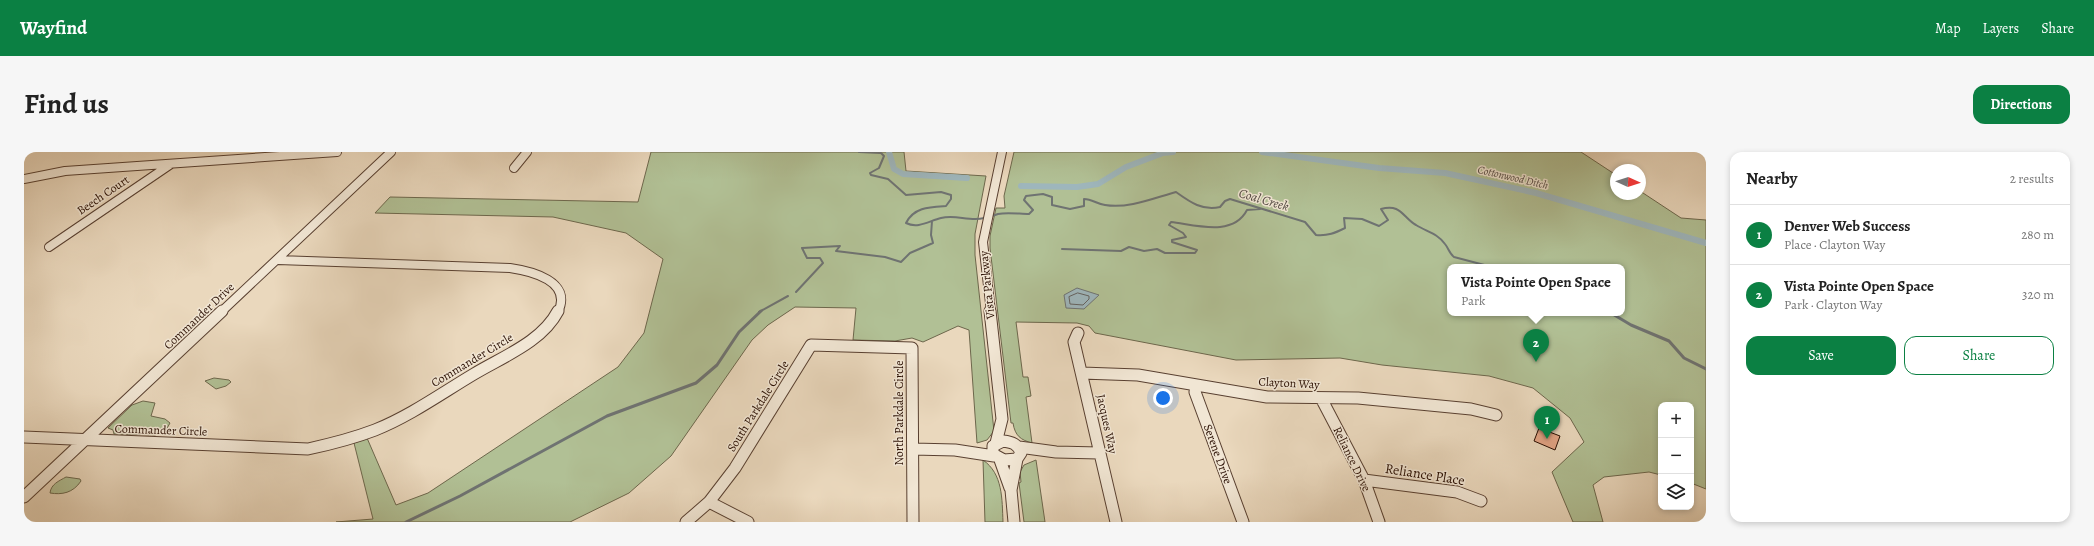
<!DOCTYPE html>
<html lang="en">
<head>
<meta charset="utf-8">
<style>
  body { margin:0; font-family:Alegreya,serif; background:#f6f6f6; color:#222 }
  .controls { position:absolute; right:12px; bottom:12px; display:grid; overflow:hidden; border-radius:8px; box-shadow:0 2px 6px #0003 }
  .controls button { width:36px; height:36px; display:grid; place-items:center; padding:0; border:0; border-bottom:1px solid #e0e0e0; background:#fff; color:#222; font:20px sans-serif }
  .compass { position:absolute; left:1586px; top:12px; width:36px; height:36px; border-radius:50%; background:#fff; box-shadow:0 2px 6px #0003; rotate:93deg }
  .you { position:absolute; left:1139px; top:246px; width:14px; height:14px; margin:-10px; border:3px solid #fff; border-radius:50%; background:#1a73e8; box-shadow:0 0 0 6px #1a73e833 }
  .badge { display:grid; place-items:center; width:26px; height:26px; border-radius:50%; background:#0b8043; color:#fff; font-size:13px; font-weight:700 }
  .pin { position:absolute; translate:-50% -33px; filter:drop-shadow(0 1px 2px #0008) }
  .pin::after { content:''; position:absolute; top:21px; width:14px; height:12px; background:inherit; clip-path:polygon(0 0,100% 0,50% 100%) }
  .popup { position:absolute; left:1423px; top:112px; width:178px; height:52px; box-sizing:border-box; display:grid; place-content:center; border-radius:8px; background:#fff; filter:drop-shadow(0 1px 3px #0005); font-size:13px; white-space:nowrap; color:#767676 }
  .popup b { font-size:15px; color:#222 }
  .popup::after { content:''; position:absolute; left:50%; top:100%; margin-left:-8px; border:8px solid transparent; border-top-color:#fff }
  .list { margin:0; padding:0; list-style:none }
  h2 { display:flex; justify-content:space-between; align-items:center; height:52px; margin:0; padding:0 16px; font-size:17px }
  h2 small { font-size:13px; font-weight:400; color:#767676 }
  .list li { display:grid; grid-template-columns:26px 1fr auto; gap:12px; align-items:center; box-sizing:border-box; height:60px; padding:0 16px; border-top:1px solid #e0e0e0 }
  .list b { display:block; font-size:15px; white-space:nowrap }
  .list p { margin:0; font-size:13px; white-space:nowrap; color:#767676 }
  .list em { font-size:13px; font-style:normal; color:#767676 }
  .actions { display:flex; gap:8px; padding:12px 16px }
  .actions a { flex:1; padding:9px 0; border:1px solid #0b8043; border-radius:12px; text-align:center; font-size:14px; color:#0b8043 }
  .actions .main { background:#0b8043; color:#fff }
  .icon { flex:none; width:22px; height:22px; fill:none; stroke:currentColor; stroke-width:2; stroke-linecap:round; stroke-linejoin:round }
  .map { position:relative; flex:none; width:1682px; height:370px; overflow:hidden; border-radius:12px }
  header { display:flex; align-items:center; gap:24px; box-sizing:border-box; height:56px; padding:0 20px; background:#0b8043; color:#fff }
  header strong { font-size:19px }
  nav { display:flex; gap:22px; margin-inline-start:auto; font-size:14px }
  .intro { display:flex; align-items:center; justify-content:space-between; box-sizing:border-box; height:96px; padding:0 24px }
  h1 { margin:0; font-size:28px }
  .button { padding:10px 18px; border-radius:12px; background:#0b8043; color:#fff; font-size:14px; font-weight:700 }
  main { display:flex; gap:24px; padding:0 24px }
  aside { flex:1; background:#fff; border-radius:12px; box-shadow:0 2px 6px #0003 }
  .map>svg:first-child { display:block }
</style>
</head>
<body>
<header>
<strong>Wayfind</strong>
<nav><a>Map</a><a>Layers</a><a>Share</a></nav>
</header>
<div class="intro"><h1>Find us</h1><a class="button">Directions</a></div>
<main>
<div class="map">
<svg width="1682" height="370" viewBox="0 0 1682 370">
  <rect width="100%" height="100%" fill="#ead8bd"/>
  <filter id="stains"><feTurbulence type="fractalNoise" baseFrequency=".005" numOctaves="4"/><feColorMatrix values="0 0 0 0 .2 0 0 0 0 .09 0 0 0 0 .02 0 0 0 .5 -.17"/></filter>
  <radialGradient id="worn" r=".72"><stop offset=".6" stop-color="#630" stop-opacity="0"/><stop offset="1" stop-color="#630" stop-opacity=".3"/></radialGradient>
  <path fill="#b1c095" stroke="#6d674c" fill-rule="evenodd" d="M627 0H880L882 19 962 24 951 82V103L970 279 963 288 953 291 945 178 934 174 899 190 888 186 871 189 829 188 832 156 771 155 744 173 728 188 647 304 605 341 546 370H312L349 367 330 291 343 286 372 353 404 341 594 215 620 181 639 107 602 81 529 65 351 61 366 45 614 50Z
    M990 0H1557L1592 23V42H1616V39L1657 66 1682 68V337L1667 331V253H1637V323L1625 320 1580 325 1569 333 1579 370H1549L1528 320 1560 290 1546 266 1509 236 1465 224 1358 213 1316 206 1212 208 1071 181 1065 174 1053 171 992 170 999 225H1004L1007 244 1002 245 1008 291C997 288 991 284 989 271H987L966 96V84L972 56H981L980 44ZM1426 115H1598V161H1426Z
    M190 226 205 228 207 230 202 234 192 237 181 229Z
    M119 249 131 251 127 264 141 267 146 271 142 278 131 283 90 282 89 278 84 276 108 253Z
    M959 308C979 322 978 347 979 370H961Z
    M1012 308 1021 370H1000L995 331 997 330 996 320 1000 313Z
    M42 325 56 327 57 329C49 341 38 343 26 341 27 332 35 329 42 325Z"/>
  <path fill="#9eb6bc" stroke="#6f7372" d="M1053 136 1075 143 1060 157 1042 156 1040 143Z"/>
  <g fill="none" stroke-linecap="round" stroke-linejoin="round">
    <path stroke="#64625f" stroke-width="1" d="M1054 141 1065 144V147L1059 153 1046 152 1045 145Z"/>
    <path stroke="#6f7372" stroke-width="2" d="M835 0 857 1 860 4 855 16 846 21 847 23 864 27 882 43 917 40 927 43V47L922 54C906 55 890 55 882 71 894 77 905 69 917 66 929 63 939 67 951 67 960 67 966 65 974 62 983 60 996 62 1005 62L1009 58 1000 48 1002 44 1019 42 1028 45V53L1046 57 1060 54V47C1068 47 1073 52 1081 53 1104 57 1130 46 1152 40 1166 50 1178 59 1196 55L1201 49 1206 47 1281 70 1292 83C1304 84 1311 81 1321 76L1320 66 1338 67 1355 74 1364 68 1357 57C1377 51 1379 66 1392 73 1403 80 1413 81 1421 92 1425 97 1425 101 1430 105L1468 115
      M1038 97 1097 99 1105 95 1120 99 1133 97 1141 101H1171L1173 98 1148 90V88L1162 85 1159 81 1145 73 1147 70C1172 73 1209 85 1223 58L1236 57
      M1468 115H1482
      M772 140 799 111 796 106H783L778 96 816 94 812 99 861 105 877 110 886 101 909 91 907 83 908 69
      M735 160 764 144"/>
    <path stroke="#6f7372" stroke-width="3" d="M1587 161 1607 173 1645 189 1660 206 1682 217
      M382 370 436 344 583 264 672 231 693 213 715 180 737 159"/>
    <path stroke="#9eb6bc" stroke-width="6" d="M865 0 870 17 879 22 943 26
      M1238 0 1355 16 1421 21 1512 41 1682 91
      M997 34 1053 35 1074 32 1102 15 1139 1 1149 0"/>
  </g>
  <path fill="#e4a687" stroke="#290e02" d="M1515 276 1536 284 1531 298 1510 289Z"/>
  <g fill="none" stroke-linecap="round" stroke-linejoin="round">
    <g stroke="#594031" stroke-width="10">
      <path id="minor-far1" d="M490 16 503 0
        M0 27 41 19 313 0
        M25 95 147 12
        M254 108 486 116C507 119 549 129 534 160
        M197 160 367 0
        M967 160 959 90 978 0"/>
    </g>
    <g stroke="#594031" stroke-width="13">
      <path id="minor" d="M966 159 978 267 972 291
        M1054 181 1050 190 1092 370
        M1058 221 1114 223 1243 245 1334 246 1447 257 1472 263
        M1172 233 1171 240 1219 370
        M1297 246 1340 328 1355 370
        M0 285 284 297C307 292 330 286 351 278 386 264 418 241 450 222 478 205 518 190 534 159
        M979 289C988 290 994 292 997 301L993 307 980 308 969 302V294Z
        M995 295 1032 300 1075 301
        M889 297 931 298 970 304
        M976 308 986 336
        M1340 328 1433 340 1457 349
        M0 345 198 159
        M685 350 724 370
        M662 370 685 350 711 316 787 193 888 196 889 370
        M990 370 987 338 993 307"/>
    </g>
    <use href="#minor-far1" stroke="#f1e6d4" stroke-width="8"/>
    <use href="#minor" stroke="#f1e6d4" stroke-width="11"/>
  </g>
  <g text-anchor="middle" stroke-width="3" stroke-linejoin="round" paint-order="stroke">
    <g font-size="11" font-style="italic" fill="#524943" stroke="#f1e6d4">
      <text transform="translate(1489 25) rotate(13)" y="4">Cottonwood Ditch</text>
    </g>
    <g font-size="12" fill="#290e02" stroke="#f1e6d4">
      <text transform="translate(79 43) rotate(-34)" y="4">Beech Court</text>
      <text transform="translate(963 133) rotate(-96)" y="4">Vista Parkway</text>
      <text transform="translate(175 164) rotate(-43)" y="4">Commander Drive</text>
      <text transform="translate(448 208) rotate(-31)" y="4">Commander Circle</text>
      <text transform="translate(1265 231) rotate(3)" y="4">Clayton Way</text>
      <text transform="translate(734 254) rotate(-58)" y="4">South Parkdale Circle</text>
      <text transform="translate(875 261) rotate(-90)" y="4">North Parkdale Circle</text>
      <text transform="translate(1083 272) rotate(78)" y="4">Jacques Way</text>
      <text transform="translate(137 278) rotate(2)" y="4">Commander Circle</text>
      <text transform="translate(1194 302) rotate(70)" y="4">Serene Drive</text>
      <text transform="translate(1328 307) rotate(64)" y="4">Reliance Drive</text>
    </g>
    <g font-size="13" font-style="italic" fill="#524943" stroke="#f1e6d4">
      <text transform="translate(1240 47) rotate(16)" y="5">Coal Creek</text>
    </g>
    <g font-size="14" fill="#290e02" stroke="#f1e6d4">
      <text transform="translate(1401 322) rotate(9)" y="5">Reliance Place</text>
    </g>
  </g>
  <rect width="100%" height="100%" filter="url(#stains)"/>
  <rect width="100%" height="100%" fill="url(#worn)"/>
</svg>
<div class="controls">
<button>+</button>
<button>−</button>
<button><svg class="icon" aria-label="layers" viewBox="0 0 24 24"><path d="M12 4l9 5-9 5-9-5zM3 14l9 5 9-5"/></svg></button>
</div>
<svg class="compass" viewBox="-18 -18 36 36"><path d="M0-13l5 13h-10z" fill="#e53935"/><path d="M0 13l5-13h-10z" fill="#767676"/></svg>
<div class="you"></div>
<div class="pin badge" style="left:1523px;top:287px">1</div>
<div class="pin badge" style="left:1512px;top:210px">2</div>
<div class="popup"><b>Vista Pointe Open Space</b>Park</div>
</div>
<aside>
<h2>Nearby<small>2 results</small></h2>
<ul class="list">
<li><span class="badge">1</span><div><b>Denver Web Success</b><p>Place · Clayton Way</p></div><em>280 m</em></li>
<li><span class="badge">2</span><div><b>Vista Pointe Open Space</b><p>Park · Clayton Way</p></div><em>320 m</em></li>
</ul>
<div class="actions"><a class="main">Save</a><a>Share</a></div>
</aside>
</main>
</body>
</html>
